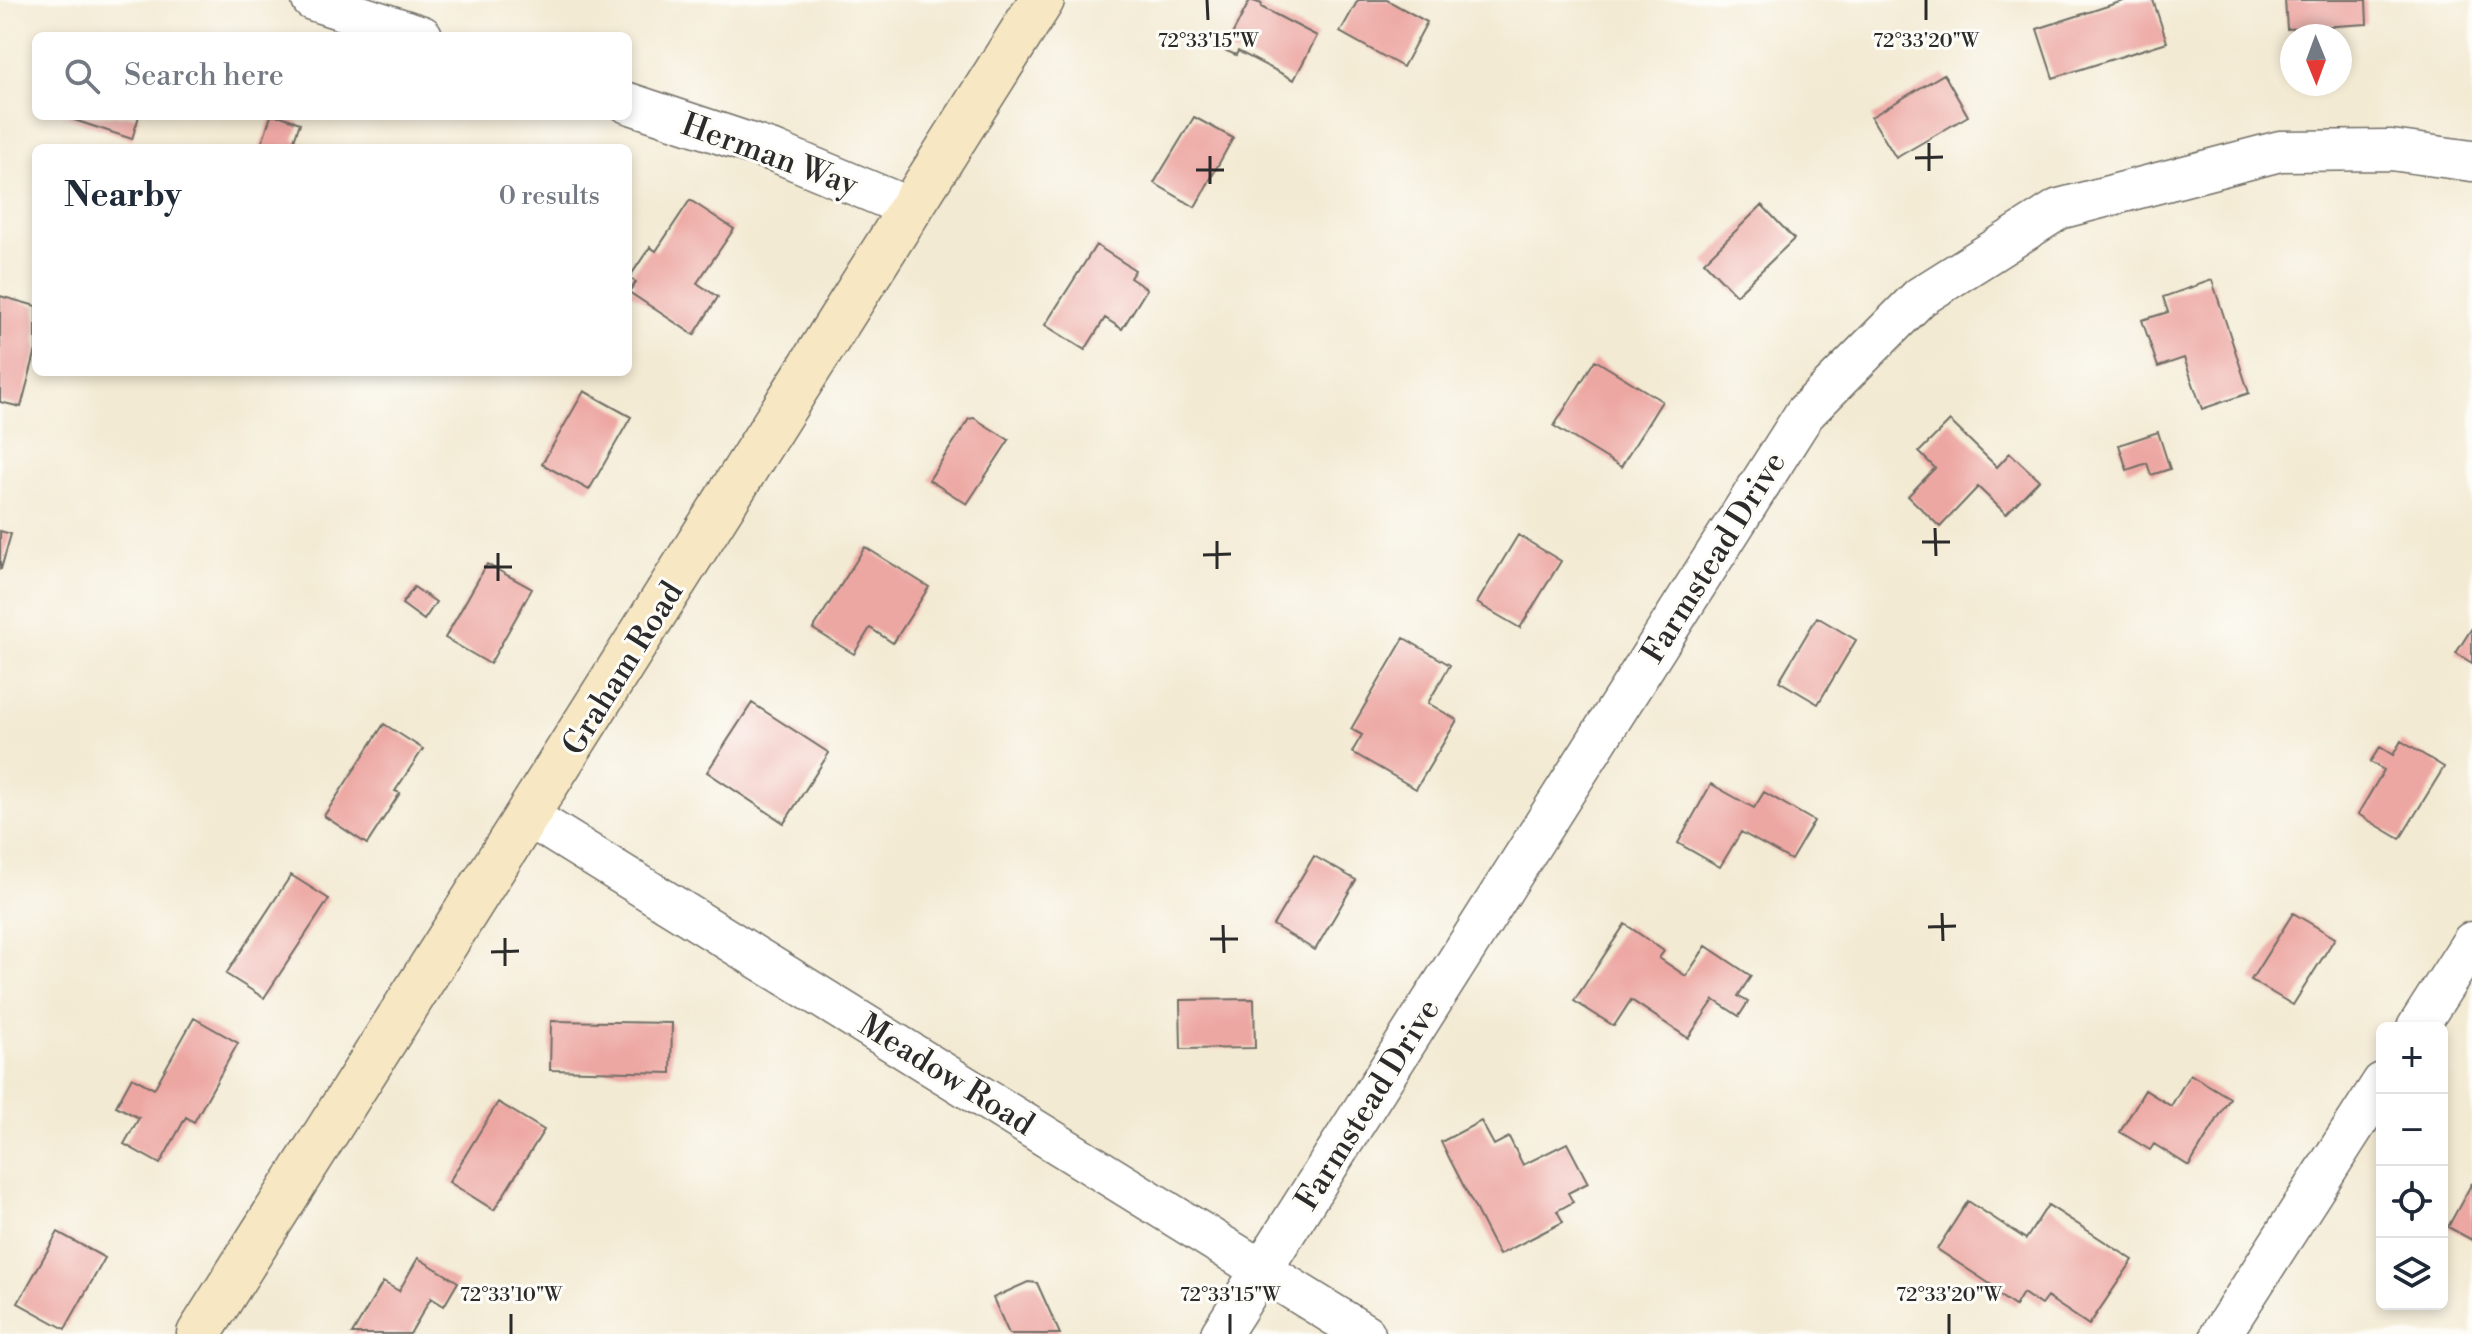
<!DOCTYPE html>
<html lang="en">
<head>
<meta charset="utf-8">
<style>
  body { margin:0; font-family:"Libre Bodoni",serif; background:#f2f2f3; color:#1f2937 }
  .controls { position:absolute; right:24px; bottom:24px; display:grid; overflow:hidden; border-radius:12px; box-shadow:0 4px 12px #0003 }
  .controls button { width:72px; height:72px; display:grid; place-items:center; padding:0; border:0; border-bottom:2px solid #e0e1e3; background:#fff; color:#1f2937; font:40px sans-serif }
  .compass { position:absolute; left:2280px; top:24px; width:72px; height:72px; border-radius:50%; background:#fff; box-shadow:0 4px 12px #0003; rotate:179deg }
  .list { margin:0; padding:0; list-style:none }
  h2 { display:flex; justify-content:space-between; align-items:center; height:104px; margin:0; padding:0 32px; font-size:34px }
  h2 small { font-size:26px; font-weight:400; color:#747a83 }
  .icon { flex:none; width:44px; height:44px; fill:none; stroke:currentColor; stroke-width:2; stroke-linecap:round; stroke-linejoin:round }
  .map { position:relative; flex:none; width:2472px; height:1334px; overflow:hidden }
  .search { position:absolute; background:#fff; box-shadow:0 4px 12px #0003; left:32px; top:32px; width:600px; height:88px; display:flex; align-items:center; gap:20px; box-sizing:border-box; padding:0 28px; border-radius:12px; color:#747a83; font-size:30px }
  .panel { position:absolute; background:#fff; box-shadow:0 4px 12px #0003; left:32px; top:144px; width:600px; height:232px; border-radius:12px }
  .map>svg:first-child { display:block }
</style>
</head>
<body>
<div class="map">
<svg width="2472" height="1334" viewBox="0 0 2472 1334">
  <rect width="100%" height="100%" fill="#fdfcf7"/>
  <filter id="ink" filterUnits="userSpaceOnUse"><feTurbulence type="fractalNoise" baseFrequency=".0125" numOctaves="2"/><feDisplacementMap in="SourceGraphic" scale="16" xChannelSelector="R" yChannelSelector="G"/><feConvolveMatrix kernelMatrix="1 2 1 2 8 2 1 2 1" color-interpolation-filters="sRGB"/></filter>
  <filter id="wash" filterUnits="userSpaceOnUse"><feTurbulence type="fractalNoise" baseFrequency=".006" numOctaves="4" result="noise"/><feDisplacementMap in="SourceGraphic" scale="32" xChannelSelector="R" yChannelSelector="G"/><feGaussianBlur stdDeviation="1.8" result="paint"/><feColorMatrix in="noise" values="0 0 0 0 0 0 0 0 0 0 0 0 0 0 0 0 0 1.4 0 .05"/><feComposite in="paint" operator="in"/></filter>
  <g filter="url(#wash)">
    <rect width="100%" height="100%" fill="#f3ead3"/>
    <g id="blocks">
      <path fill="#eda7a3" d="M1250 0 1262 4 1261 7 1317 36 1294 80 1238 51 1236 55 1224 50Z
        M1358 0H1387L1427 22 1403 67 1340 32Z
        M2126 0H2153L2167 42 2053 78 2037 29Z
        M2285 0H2366L2367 24 2287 29Z
        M1944 74 1968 116 1896 158 1871 117Z
        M62 116H139L132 139Z
        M271 116H281L300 123 294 140 316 148H260Z
        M1194 117 1233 138 1195 207 1154 183Z
        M690 200 734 229 697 283 718 297 694 335 629 292 636 282 629 278 650 247 656 251Z
        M1762 205 1794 239 1736 295 1704 262Z
        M1096 245 1135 270 1130 278 1147 289 1122 329 1105 318 1085 350 1045 325Z
        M2212 280 2249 393 2202 409 2184 358 2158 367 2142 320 2168 312 2163 297Z
        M0 296 36 306V350L21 407 0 402Z
        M1595 360 1662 401 1621 467 1554 426Z
        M584 391 631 417 589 490 542 464Z
        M974 418 1009 440 967 504 929 480 969 419Z
        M1950 421 1997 467 2010 453 2039 480 2006 514 1978 487 1940 527 1908 496 1935 468 1919 452Z
        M2158 432 2170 469 2151 475 2147 463 2127 470 2119 445Z
        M0 531 11 534 1 569H0Z
        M1518 535 1561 561 1520 628 1477 603Z
        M865 547 929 587 893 643 870 628 854 654 813 629Z
        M487 564 532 589 490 664 445 638Z
        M414 587 436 602 424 620 402 604Z
        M1817 617 1856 640 1818 704 1779 681Z
        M2472 628V663L2456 653Z
        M1404 638 1450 665 1428 703 1457 720 1416 789 1352 752 1362 735 1351 729Z
        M752 703 829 753 784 823 707 772Z
        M384 724 423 749 395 791 400 793 367 844 324 816Z
        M2401 741 2444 767 2400 839 2358 814 2384 770 2370 762 2380 747 2393 755Z
        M1711 784 1754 808 1764 792 1814 821 1791 860 1741 832 1720 867 1678 843Z
        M1314 856 1356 880 1315 950 1273 925Z
        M291 875 329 899 264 998 226 974Z
        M2293 913 2335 938 2293 1005 2251 980Z
        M1625 924 1664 951 1659 958 1686 976 1706 946 1751 976 1738 996 1748 1002 1739 1016 1714 1000 1688 1038 1631 1000 1614 1026 1574 1001Z
        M1254 999 1255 1048 1181 1049 1180 1000Z
        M194 1018 238 1043 194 1122 186 1117 160 1164 124 1144 139 1118 116 1106 132 1077 154 1089Z
        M551 1021 672 1023 671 1073 550 1070Z
        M2190 1074 2230 1098 2189 1166 2154 1144 2150 1150 2120 1132 2145 1090 2171 1106Z
        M498 1102 544 1130 494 1210 449 1182Z
        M1481 1121 1494 1145 1509 1137 1523 1165 1567 1143 1588 1183 1568 1193 1573 1202 1557 1211 1563 1222 1499 1255 1441 1142Z
        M2472 1183V1240L2448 1227Z
        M1968 1201 2026 1239 2048 1205 2133 1260 2089 1325 2047 1297 2041 1305 2023 1293 2015 1306 1997 1294 1996 1288 1937 1249Z
        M58 1232 105 1258 65 1329 18 1303Z
        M418 1258 458 1282 444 1306 431 1298 410 1334H352L383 1282 399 1291Z
        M1028 1282 1037 1283 1060 1334H1009L993 1298Z"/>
    </g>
  </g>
  <g filter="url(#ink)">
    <use href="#blocks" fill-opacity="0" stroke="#716e66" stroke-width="2"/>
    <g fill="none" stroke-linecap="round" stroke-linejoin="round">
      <g stroke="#716e66" stroke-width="43">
        <path id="street" d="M312 0 422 36
          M628 103 776 152 910 208
          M528 816 1365 1334
          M2417 1028 2472 942
          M1221 1334 1805 413 1920 297 2059 209 2280 151 2391 150 2472 161
          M2221 1334 2382 1083"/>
      </g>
      <g stroke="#716e66" stroke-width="47">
        <path id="secondary" d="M199 1334 1042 0"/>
      </g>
      <use href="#street" stroke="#fff" stroke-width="40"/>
      <use href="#secondary" stroke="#f7e8c3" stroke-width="44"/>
    </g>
  </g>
  <path fill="none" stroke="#2b2b2b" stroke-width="3" d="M1207 0 1208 20M1926 0V20M1929 143V171M1210 156V184M1915 158 1943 157M1196 170H1224M1935 528 1936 556M1217 541V569M1922 542H1950M498 553V581M1203 555 1231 554M484 567H512M1942 913 1943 941M1223 925 1224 953M1928 927 1956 926M505 938V966M1210 939H1238M491 952 519 951M511 1314V1334M1230 1314V1334M1949 1314V1334"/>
  <g text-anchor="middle" stroke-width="6" stroke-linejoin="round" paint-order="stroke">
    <g font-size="32" fill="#2b2b2b" stroke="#fdfcf7">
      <text transform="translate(770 154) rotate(20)" y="11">Herman Way</text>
      <text transform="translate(1713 557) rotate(-58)" y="11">Farmstead Drive</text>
      <text transform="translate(622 668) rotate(-58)" y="11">Graham Road</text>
      <text transform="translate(947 1074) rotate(32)" y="11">Meadow Road</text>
      <text transform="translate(1367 1104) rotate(-58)" y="11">Farmstead Drive</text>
    </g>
  </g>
  <g font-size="20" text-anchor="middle" fill="#2b2b2b" stroke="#fdfcf7" stroke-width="6" stroke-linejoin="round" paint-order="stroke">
    <text x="1208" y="47">72°33'15"W</text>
    <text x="1926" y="47">72°33'20"W</text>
    <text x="511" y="1301">72°33'10"W</text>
    <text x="1230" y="1301">72°33'15"W</text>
    <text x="1949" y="1301">72°33'20"W</text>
  </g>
</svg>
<div class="controls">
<button>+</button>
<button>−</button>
<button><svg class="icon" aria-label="locate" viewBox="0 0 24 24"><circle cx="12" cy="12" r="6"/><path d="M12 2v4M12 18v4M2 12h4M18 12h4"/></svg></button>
<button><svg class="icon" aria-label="layers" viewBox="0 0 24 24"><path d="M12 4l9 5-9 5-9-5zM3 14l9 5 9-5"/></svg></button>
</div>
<svg class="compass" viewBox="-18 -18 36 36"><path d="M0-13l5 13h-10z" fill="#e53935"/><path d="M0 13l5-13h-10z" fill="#747a83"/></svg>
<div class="search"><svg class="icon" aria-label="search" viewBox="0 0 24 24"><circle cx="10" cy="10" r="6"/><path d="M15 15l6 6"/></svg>Search here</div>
<section class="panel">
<h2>Nearby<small>0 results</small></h2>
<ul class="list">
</ul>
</section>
</div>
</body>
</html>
